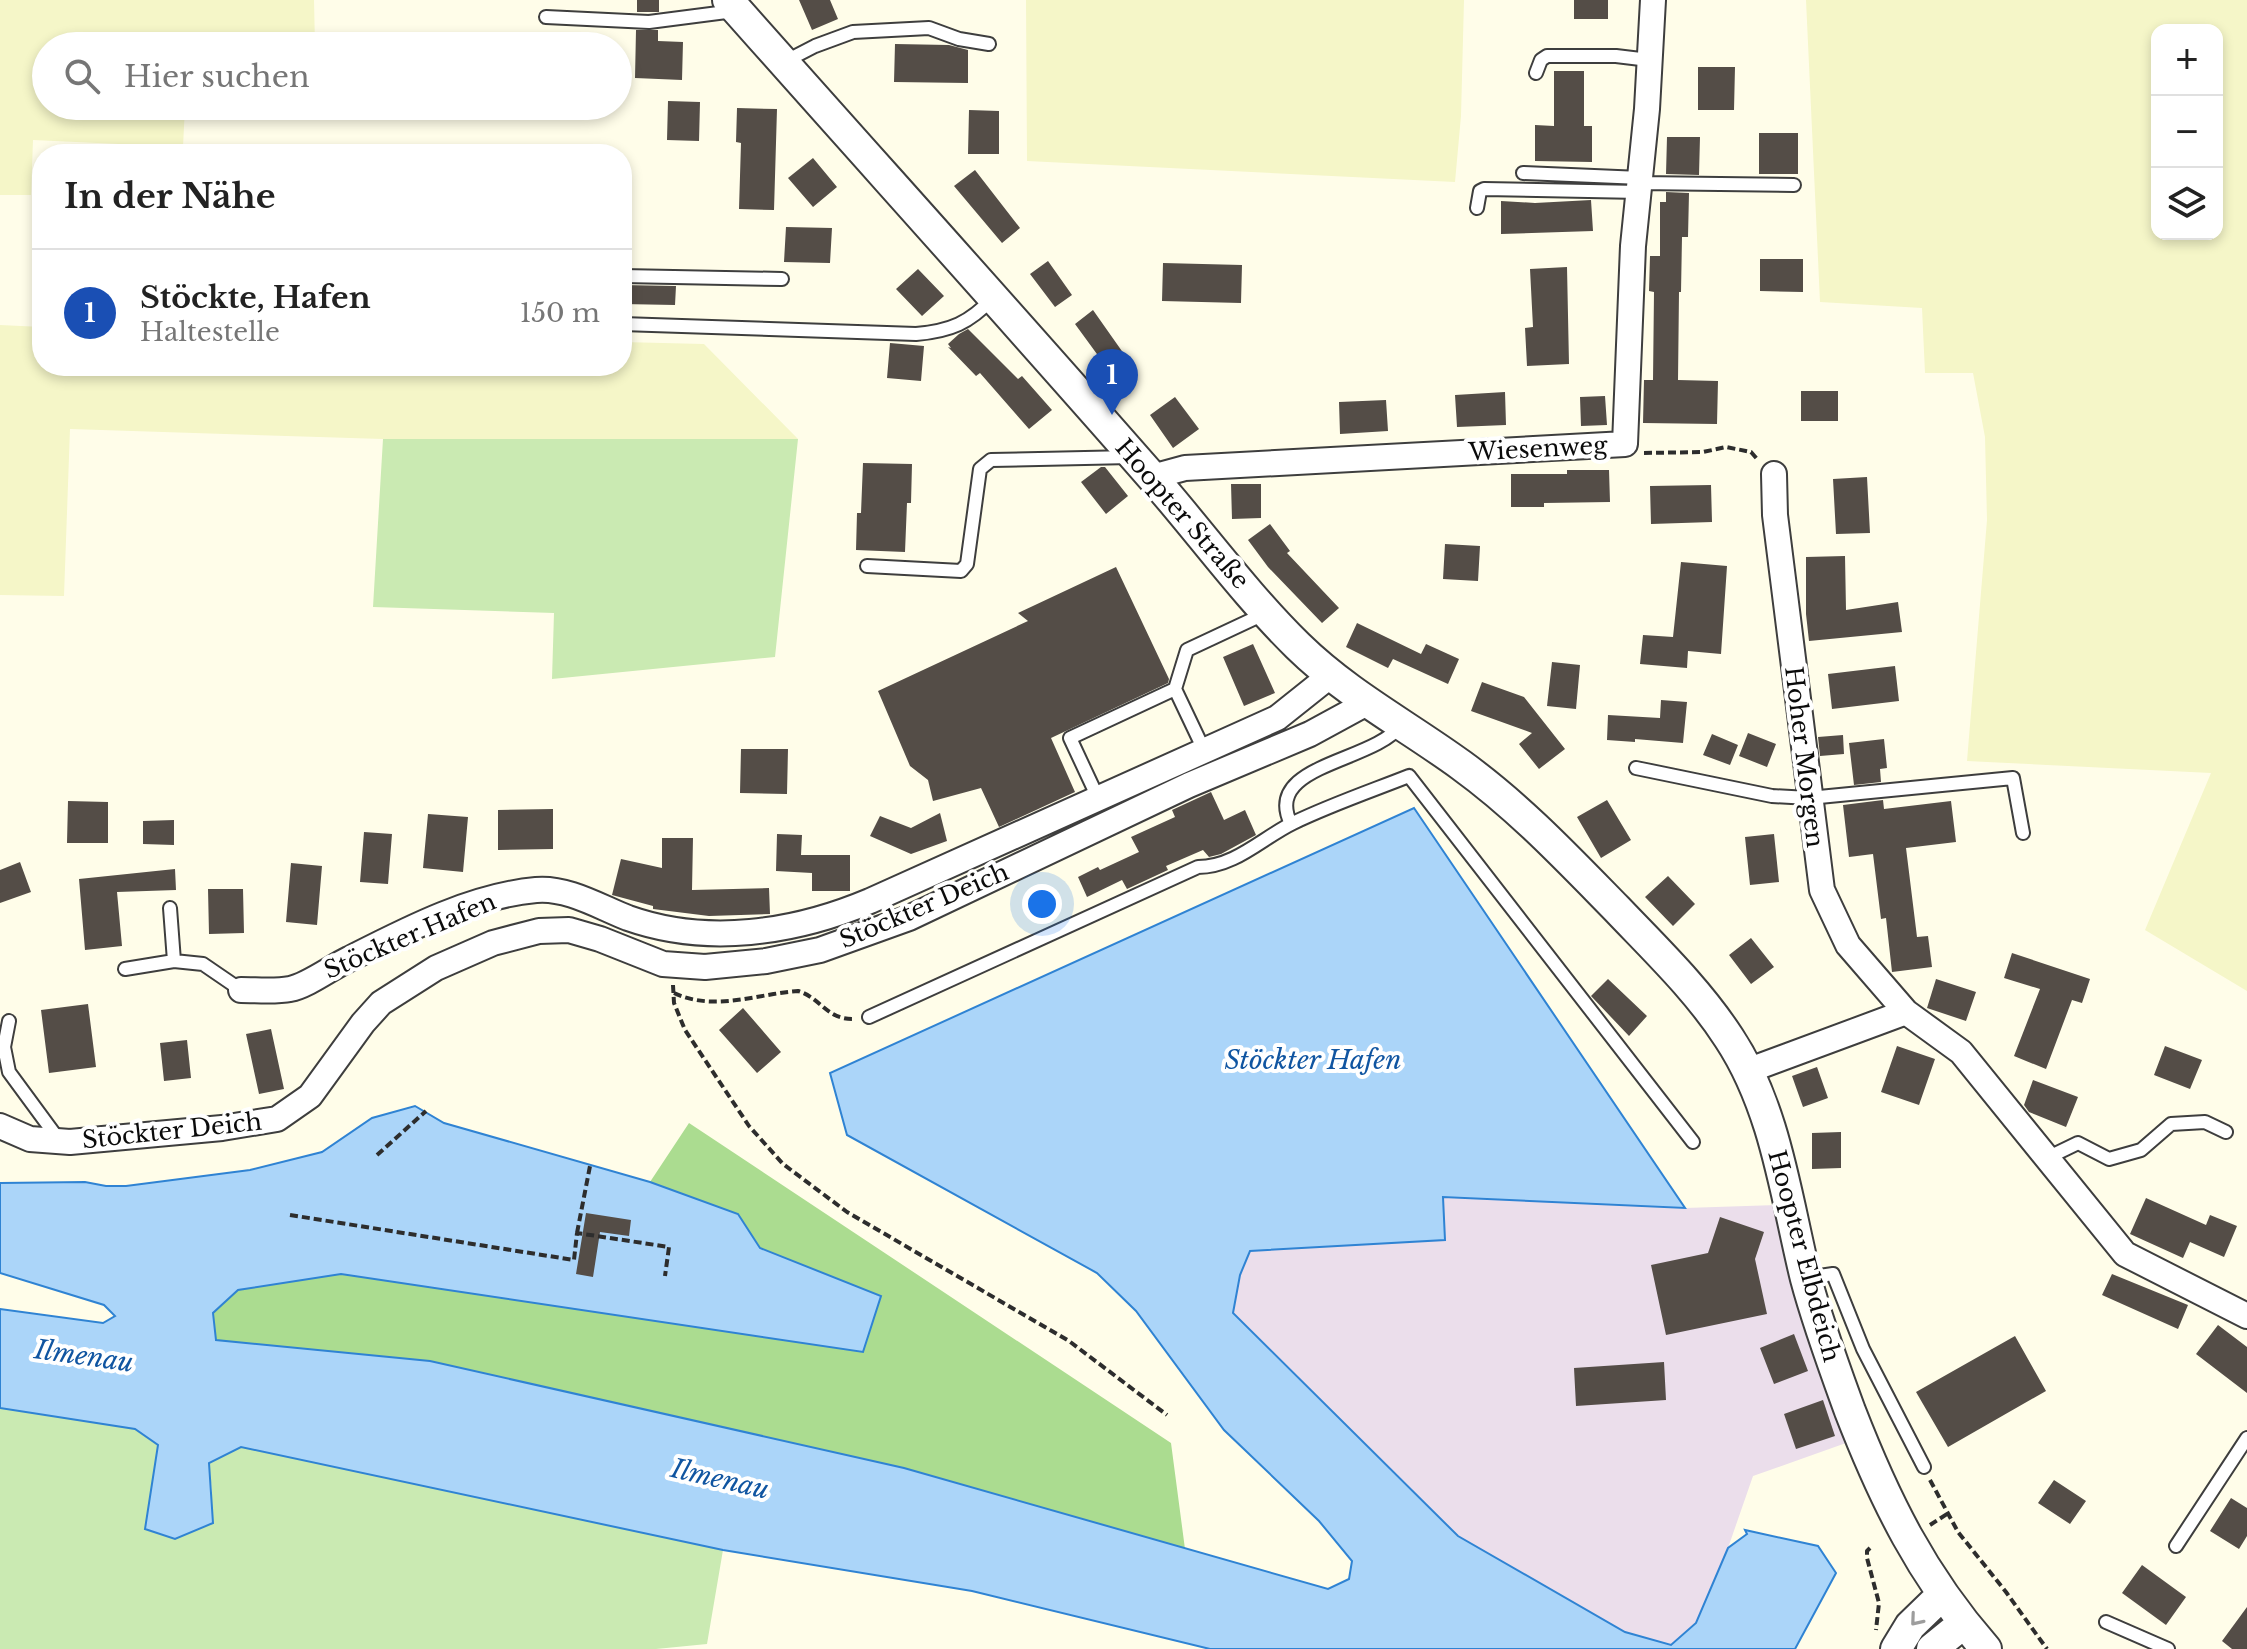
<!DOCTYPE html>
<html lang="de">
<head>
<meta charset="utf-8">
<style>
  body { margin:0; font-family:"Libre Baskerville",serif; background:#f2f2f2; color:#222 }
  .controls { position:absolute; right:24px; top:24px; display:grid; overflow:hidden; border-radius:16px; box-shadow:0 4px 12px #0003 }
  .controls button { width:72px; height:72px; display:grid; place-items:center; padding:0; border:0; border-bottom:2px solid #e0e0e0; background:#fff; color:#222; font:40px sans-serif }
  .you { position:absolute; left:1042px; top:904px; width:28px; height:28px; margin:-20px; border:6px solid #fff; border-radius:50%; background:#1a73e8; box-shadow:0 0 0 12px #1a73e833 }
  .badge { display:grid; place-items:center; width:52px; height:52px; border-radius:50%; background:#c1251e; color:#fff; font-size:26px; font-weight:700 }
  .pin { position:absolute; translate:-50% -66px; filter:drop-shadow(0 2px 4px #0008) }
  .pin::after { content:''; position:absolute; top:42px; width:28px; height:24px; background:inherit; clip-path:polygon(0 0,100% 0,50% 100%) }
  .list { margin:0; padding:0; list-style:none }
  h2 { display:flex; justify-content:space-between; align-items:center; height:104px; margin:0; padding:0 32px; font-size:34px }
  h2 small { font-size:26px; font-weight:400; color:#767676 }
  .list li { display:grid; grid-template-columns:52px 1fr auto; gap:24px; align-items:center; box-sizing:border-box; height:128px; padding:0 32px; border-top:2px solid #e0e0e0 }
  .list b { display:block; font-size:30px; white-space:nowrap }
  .list p { margin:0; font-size:26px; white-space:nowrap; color:#767676 }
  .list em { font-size:26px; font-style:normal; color:#767676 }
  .icon { flex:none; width:44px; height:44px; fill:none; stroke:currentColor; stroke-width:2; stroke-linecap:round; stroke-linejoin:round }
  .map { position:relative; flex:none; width:2247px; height:1649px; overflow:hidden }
  .search { position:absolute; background:#fff; box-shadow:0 4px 12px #0003; left:32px; top:32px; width:600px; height:88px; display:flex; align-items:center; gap:20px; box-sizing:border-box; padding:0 28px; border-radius:44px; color:#767676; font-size:30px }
  .panel { position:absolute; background:#fff; box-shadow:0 4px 12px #0003; left:32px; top:144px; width:600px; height:232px; border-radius:32px }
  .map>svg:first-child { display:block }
</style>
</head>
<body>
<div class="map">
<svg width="2247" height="1649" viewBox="0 0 2247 1649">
  <rect width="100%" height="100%" fill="#fffde9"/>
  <path fill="#ebdeeb" d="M1442 1197 1685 1208 1777 1205 1805 1330 1846 1443 1753 1476 1728 1548 1696 1623 1671 1645 1625 1632 1458 1536 1233 1313 1240 1275 1250 1251 1445 1239Z"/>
  <path fill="#f5f6c8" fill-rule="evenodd" d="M0 0H314L315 46H46V106H185L183 147 33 140 31 195H0Z
    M1026 0H1464L1461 116 1455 182 1027 161Z
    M1806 0H2247V991L2145 930 2211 773 1967 761 1987 520 1985 437 1973 373H1925L1922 308 1820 302ZM2217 30V234H2157V30Z
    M0 325 42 327V366H622V342L704 344 798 439H383L70 429 64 596 0 595Z"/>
  <path fill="#caeab2" d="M383 439H798L775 657 552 679 554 613 373 607Z
    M0 1408 135 1429 158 1445 145 1529 212 1492 209 1462 241 1446 723 1550 707 1644 656 1649H0Z"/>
  <path fill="#abdc90" d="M689 1123 1171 1443 1185 1549 904 1468 430 1361 216 1340 213 1313 238 1290 341 1274 863 1351 881 1296 760 1248 737 1214 650 1182Z"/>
  <path fill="#abd5f9" stroke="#2f83d3" stroke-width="2" d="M1414 808 1685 1208 1443 1197 1445 1240 1250 1251 1240 1275 1233 1313 1458 1536 1625 1632 1671 1645 1696 1623 1728 1548 1747 1534 1745 1530 1818 1546 1836 1573 1795 1649H1210L972 1591 723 1550 241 1447 209 1463 213 1523 175 1539 145 1529 158 1445 135 1429 0 1408V1309L103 1323 115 1316 104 1305 0 1273V1183L85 1182 106 1186H126L250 1170 322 1152 372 1118 415 1106 444 1123 650 1182 738 1214 760 1248 881 1296 863 1352 341 1274 238 1290 213 1313 216 1340 430 1361 904 1468 1328 1589 1349 1579 1352 1561 1319 1521 1224 1430 1136 1311 1097 1273 847 1135 830 1073Z"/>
  <path fill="#544d47" d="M637 0H659V12H637Z
    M799 0H830L838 19 812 30Z
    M1574 0H1608V19H1574Z
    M636 30H658V41L683 42 682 80 635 78Z
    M895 44 949 45 968 50V83L894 82Z
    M1698 67H1735L1734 110H1698Z
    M1554 71H1584V126H1592V162L1535 161V125L1554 126Z
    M668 101 700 102 699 141 667 140Z
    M737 108 777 109 774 210 739 209 741 143 736 142Z
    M969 110 999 111V154H968Z
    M1759 133H1798V174H1759Z
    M1667 137H1700L1699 175 1666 174Z
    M813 158 837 187 813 207 788 178Z
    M975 170 1020 228 1002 243 954 186Z
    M1666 192 1689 193 1688 237H1682L1681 292H1679L1678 380 1718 381 1717 424 1643 423 1644 380H1653L1654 292 1649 291 1650 256H1660V202H1666Z
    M1591 200 1593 231 1501 234V201L1535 203Z
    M786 227 832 228 830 263 784 262Z
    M1760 259H1803V292L1760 291Z
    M1048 261 1072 295 1055 307 1030 274Z
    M1163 263 1242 265 1241 303 1162 301Z
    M1567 267 1569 364 1527 366 1525 328 1533 327 1530 269Z
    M918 269 944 296 922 316 896 289Z
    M622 285 676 286 675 305 622 304Z
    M1093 310 1131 364 1113 376 1075 324Z
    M968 329 1018 379 1022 376 1052 410 1029 429 980 373 976 376 948 347 951 348 948 344 959 334Z
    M890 343 924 346 921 381 887 378Z
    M1801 391H1838V421H1801Z
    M1505 392 1506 425 1457 427 1455 395Z
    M1605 396 1607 425 1581 426 1580 397Z
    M1175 397 1199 429 1173 448 1150 415Z
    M1386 400 1388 431 1340 434 1339 402Z
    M863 463 912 464 911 503H907L905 552 856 550 857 513H861Z
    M1101 467H1105L1128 496 1106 514 1081 482Z
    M1567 470H1609L1610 502 1544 503V507H1511V474H1567Z
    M1867 477 1870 533 1836 534 1833 479Z
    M1231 484H1261V518L1232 519Z
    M1711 485 1712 522 1651 524 1650 486Z
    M1270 524 1290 551 1287 553 1339 608 1322 623 1268 567 1248 540Z
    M1445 544 1480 546 1478 581 1443 579Z
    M1845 556 1846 610 1898 602 1902 632 1809 641 1806 614V557Z
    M1681 562 1727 566 1721 654 1688 651 1687 668 1640 664 1643 635 1673 637Z
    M1116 567 1169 679 1168 683 1051 738 1075 792 999 827 981 788 933 801 928 780 910 766 878 691 1028 621 1018 613Z
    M1357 623 1421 654 1426 644 1459 659 1448 684 1393 659 1388 668 1346 647Z
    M1253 644 1275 693 1244 706 1223 657Z
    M1552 662 1580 665 1576 709 1547 706Z
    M1895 666 1899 701 1832 709 1828 674Z
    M1482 682 1524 697 1565 749 1539 769 1519 744 1532 733 1471 711Z
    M1661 700 1687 702 1683 743 1635 739V742L1607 740 1608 715 1660 718Z
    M1748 733 1776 744 1767 767 1739 756Z
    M1712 734 1738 745 1730 765 1703 755Z
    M1843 735 1844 754 1820 756 1818 737Z
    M1884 739 1887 768 1880 769 1881 782 1854 785 1849 743Z
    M741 749H788L787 794 740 793Z
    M1211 792 1224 820 1245 810 1256 835 1221 854 1209 857 1203 850 1166 866 1168 870 1127 889 1122 880 1087 897 1078 877 1098 867 1100 870 1139 852 1131 837 1175 817 1172 810Z
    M1607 800 1631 840 1601 858 1577 817Z
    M1883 800 1884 809 1951 801 1956 842 1906 848 1917 937 1928 936 1932 967 1892 972 1886 918 1881 919 1873 854 1849 857 1843 805Z
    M68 801 108 802V843H67Z
    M553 809V849L498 850V810Z
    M940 813 947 841 911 854 870 836 880 816 911 828Z
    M428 814 468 817 463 872 423 868Z
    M174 820V845L143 844V821Z
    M364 832 392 834 388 884 360 882Z
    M777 834 802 835 801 855H850V891H812V873L776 871Z
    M1774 834 1779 882 1750 885 1745 837Z
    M662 838H693L692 890 769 888 770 914 709 916 653 909V906L612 895 621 859 662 868Z
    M20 862 31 892 0 903V870Z
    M291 863 322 866 317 925 286 922Z
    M175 869 176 890 117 892 122 946 85 950 79 879Z
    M1668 876 1695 904 1673 926 1645 897Z
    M208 889H243L244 933 209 934Z
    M1751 938 1774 967 1751 984 1729 955Z
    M2012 953 2090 979 2082 1003 2072 1000 2046 1069 2014 1056 2040 989 2004 978Z
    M1608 979 1647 1016 1629 1036 1591 996Z
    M1936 979 1976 992 1966 1021 1927 1008Z
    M88 1004 96 1067 49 1073 41 1010Z
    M743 1008 781 1052 757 1073 719 1030Z
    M271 1029 284 1089 259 1094 246 1034Z
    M187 1040 191 1078 164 1081 160 1043Z
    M1897 1046 1935 1059 1919 1105 1881 1092Z
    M2165 1046 2202 1060 2190 1089 2154 1075Z
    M1817 1067 1828 1098 1803 1107 1792 1076Z
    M2033 1080 2078 1097 2066 1127 2029 1112 2024 1105Z
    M1841 1132V1168L1812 1169V1133Z
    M2146 1198 2206 1225 2210 1215 2237 1226 2224 1257 2190 1242 2183 1258 2130 1234Z
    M586 1213 631 1220 629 1236 600 1232 593 1277 576 1274Z
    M1720 1217 1764 1232 1755 1259 1767 1314 1666 1335 1651 1265 1708 1253Z
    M2112 1274 2188 1305 2178 1329 2102 1295Z
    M2218 1325 2247 1347V1393L2196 1354Z
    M1794 1334 1808 1371 1774 1384 1760 1348Z
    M2015 1336 2046 1391 1948 1447 1916 1392Z
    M1664 1362 1666 1400 1576 1406 1574 1368Z
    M1823 1400 1835 1436 1796 1449 1784 1414Z
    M2054 1480 2086 1501 2070 1524 2038 1503Z
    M2231 1498 2247 1508V1536L2239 1549 2210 1531Z
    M2142 1565 2186 1597 2166 1625 2122 1593Z
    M2247 1607V1649H2232L2222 1641Z"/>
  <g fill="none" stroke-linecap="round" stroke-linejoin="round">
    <g stroke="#3e3e3e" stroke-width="16">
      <path id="service" d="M546 17 649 22 734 11
        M786 61 815 46 853 32 929 28 959 39 989 44
        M1536 73 1541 60 1547 56H1616L1649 60
        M1523 173 1641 178
        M1640 183 1794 185
        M1477 208 1480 191 1484 189 1640 192
        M622 276 782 279
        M622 324 916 334C951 331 969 323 993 298
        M867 566 961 571 967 564 980 469 991 460 1131 457
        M1175 689 1187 650 1266 613
        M1636 768 1772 796 1809 798 2013 778 2023 833
        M1098 798 1070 738 1175 689 1204 750
        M1291 824C1262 764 1373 763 1401 725
        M170 908 174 961
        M125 969 174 961 203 964 241 990
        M869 1017 1198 867C1235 867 1262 838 1293 823 1330 805 1371 791 1409 776L1693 1142
        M9 1021 4 1047 9 1072 59 1140
        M2047 1158 2078 1143 2109 1159 2141 1150 2171 1124 2205 1122 2226 1132
        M1806 1278 1833 1274 1863 1349 1924 1467
        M2176 1546 2247 1438
        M2106 1622 2168 1649"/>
    </g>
    <g stroke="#3e3e3e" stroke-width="28">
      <path id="minor" d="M1774 474 1775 515 1822 890 1848 945 1906 1012 1961 1052 2125 1254 2247 1316
        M1152 477 1185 468 1625 444 1633 246 1647 109 1653 0
        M241 990C257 990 275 992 290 989 307 986 332 967 349 959 406 930 471 896 536 890 567 887 600 907 628 918 707 946 794 933 870 901L1277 718 1331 675
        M1747 1071 1906 1012
        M0 1126 30 1139 70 1142 222 1128 277 1119 310 1096 363 1023 381 1003 436 968 493 943 539 931 569 930 600 939 663 964 705 967 766 961 820 950 909 918 1189 785 1310 734 1367 703"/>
    </g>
    <g stroke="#3e3e3e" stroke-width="34">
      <path id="tertiary" d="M728 0C869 159 1012 317 1152 477 1201 533 1245 594 1298 646 1347 694 1406 725 1461 765 1519 807 1567 858 1617 909 1656 950 1698 990 1729 1038 1776 1109 1786 1198 1806 1279 1818 1324 1834 1367 1850 1411 1885 1501 1922 1576 1986 1649
        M1896 1649 1910 1626 1942 1595
        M1932 1649 1964 1623"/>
    </g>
    <path stroke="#2d2d2d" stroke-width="4" stroke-dasharray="8 4" stroke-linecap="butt" d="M1644 453 1703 452 1726 447 1751 452 1758 460
      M673 985 674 1003 685 1030 749 1126 783 1164 847 1212 1069 1341 1167 1415
      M674 993C715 1012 756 994 798 991 821 998 827 1020 854 1019
      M377 1155 426 1111
      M290 1215 574 1260 577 1233 669 1247 665 1276
      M577 1233 590 1166
      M1930 1480 1958 1532 2006 1592 2047 1649
      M1930 1525 1947 1514
      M1870 1548 1867 1551V1558L1879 1603 1876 1630"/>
    <use href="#service" stroke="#fff" stroke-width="12"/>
    <use href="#minor" stroke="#fff" stroke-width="24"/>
    <use href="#tertiary" stroke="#fff" stroke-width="30"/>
  </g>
  <defs><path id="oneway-chevron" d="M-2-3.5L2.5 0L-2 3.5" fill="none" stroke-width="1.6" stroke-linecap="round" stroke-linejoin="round" transform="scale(2)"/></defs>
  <use stroke="#9d9d9d" href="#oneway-chevron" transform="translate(1916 1620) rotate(130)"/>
  <g text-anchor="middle" stroke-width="8" stroke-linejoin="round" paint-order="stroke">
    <g font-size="24" fill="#0b0b0b" stroke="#fff">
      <text transform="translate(1538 449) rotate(-3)" y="8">Wiesenweg</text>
      <text transform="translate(1182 514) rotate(49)" y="8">Hoopter Straße</text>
      <text transform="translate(1804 757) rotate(83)" y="8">Hoher Morgen</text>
      <text transform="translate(924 906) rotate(-23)" y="8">Stöckter Deich</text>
      <text transform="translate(410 936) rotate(-23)" y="8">Stöckter Hafen</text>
      <text transform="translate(172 1131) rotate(-6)" y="8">Stöckter Deich</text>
      <text transform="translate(1804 1256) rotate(75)" y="8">Hoopter Elbdeich</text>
    </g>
    <g font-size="26" font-style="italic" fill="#1055a1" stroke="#fff">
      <text x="1313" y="1069">Stöckter Hafen</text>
      <text transform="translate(84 1356) rotate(8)" y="9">Ilmenau</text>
      <text transform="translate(720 1479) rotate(13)" y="9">Ilmenau</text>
    </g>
  </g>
</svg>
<div class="controls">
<button>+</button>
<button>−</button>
<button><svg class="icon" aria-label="layers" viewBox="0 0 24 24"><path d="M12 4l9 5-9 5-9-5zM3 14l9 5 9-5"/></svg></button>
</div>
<div class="you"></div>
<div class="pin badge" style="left:1112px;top:415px;background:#1a4fb4">1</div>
<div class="search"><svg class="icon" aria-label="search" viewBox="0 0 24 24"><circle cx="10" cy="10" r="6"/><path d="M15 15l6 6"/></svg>Hier suchen</div>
<section class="panel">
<h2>In der Nähe<small></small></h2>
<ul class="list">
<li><span class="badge" style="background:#1a4fb4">1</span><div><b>Stöckte, Hafen</b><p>Haltestelle</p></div><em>150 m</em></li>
</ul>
</section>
</div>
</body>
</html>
